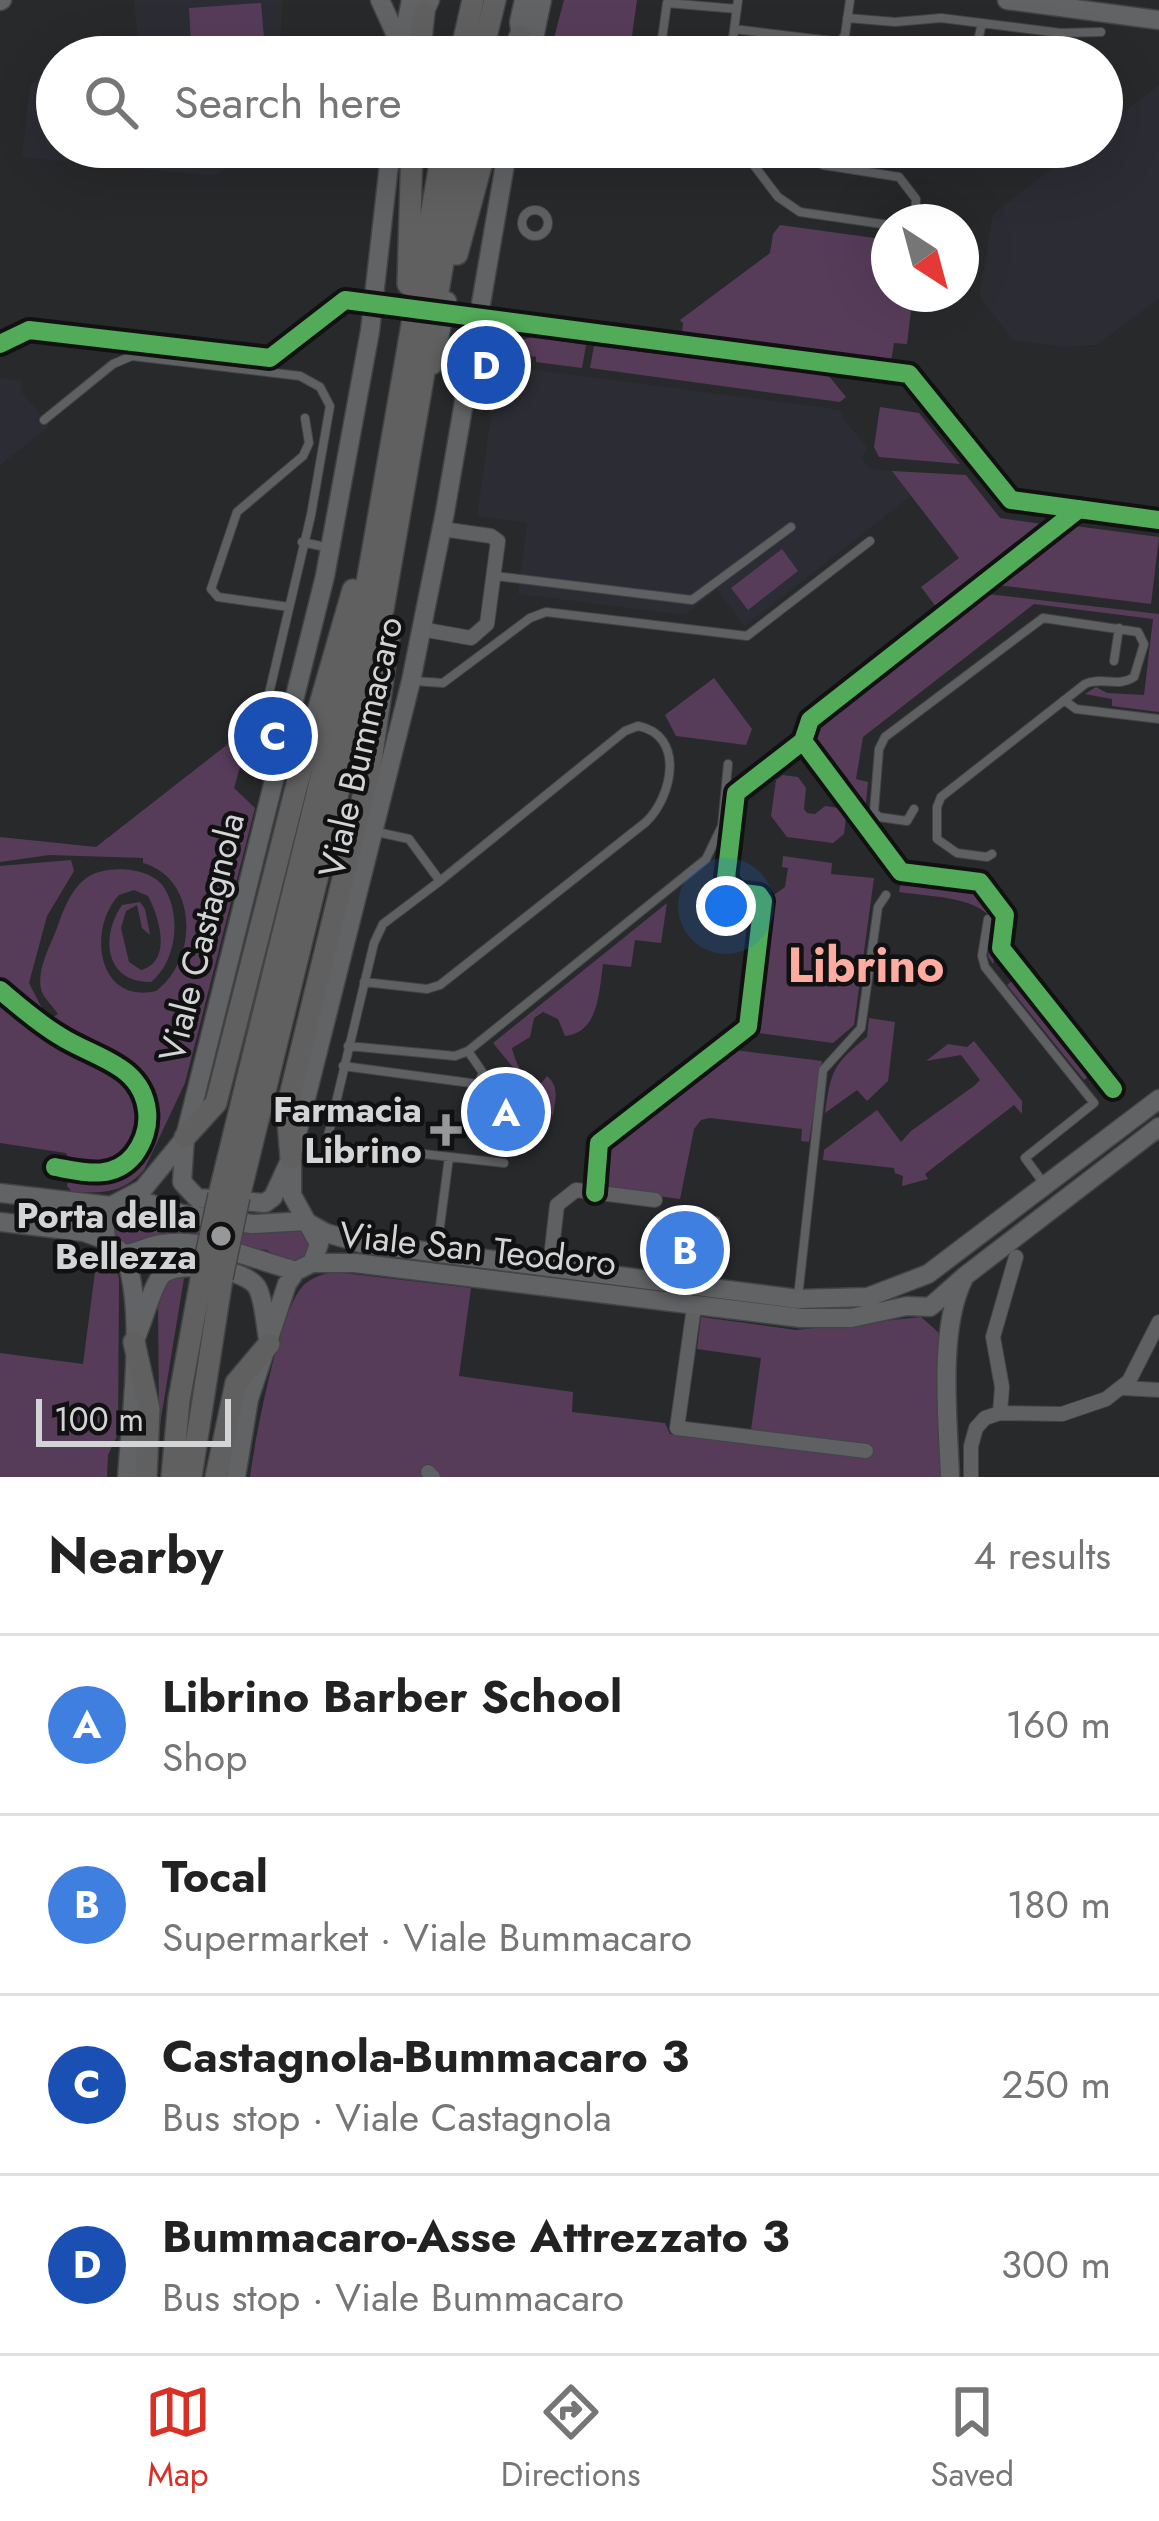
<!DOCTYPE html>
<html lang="en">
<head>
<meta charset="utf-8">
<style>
  body { margin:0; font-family:Jost,sans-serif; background:#f2f2f2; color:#222 }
  .compass { position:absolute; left:871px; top:204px; width:108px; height:108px; border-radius:50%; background:#fff; box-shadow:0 12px 48px #0002; rotate:144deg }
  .scale { position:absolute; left:36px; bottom:30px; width:195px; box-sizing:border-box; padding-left:12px; border:6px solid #d3d4d6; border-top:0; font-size:33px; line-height:42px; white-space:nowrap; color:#d3d4d6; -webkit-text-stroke:9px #111112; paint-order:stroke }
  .you { position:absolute; left:726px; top:906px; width:42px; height:42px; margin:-30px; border:9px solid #fff; border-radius:50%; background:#1a73e8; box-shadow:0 0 0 18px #1a73e833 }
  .badge { display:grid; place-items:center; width:78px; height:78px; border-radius:50%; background:#d93025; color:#fff; font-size:39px; font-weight:700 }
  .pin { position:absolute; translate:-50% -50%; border:6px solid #fff; box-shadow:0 3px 12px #0006 }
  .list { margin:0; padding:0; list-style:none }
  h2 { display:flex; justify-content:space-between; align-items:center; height:156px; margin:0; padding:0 48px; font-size:51px }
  h2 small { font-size:39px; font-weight:400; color:#767676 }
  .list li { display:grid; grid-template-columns:78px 1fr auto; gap:36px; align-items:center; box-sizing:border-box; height:180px; padding:0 48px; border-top:3px solid #e0e0e0 }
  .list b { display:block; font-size:45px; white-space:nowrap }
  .list p { margin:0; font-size:39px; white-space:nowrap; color:#767676 }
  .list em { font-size:39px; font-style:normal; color:#767676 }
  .icon { flex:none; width:66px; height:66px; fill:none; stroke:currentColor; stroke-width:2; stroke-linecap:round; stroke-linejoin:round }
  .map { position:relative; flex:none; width:1159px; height:1477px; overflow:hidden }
  .search { position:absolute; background:#fff; box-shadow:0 12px 48px #0002; left:36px; right:36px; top:36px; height:132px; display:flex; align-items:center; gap:30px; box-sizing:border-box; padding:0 42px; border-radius:66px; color:#767676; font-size:45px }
  .sheet { height:876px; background:#fff }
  nav { display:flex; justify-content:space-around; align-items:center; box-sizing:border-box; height:168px; border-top:3px solid #e0e0e0; background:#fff; font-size:33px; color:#767676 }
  nav a { display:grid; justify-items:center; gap:6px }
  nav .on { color:#d93025 }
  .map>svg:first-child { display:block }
</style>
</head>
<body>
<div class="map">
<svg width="1159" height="1477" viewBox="0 0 1159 1477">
  <rect width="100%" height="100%" fill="#28292a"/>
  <path fill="#2c2c34" d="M134 0H283L279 57H102L139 53Z
    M51 68H57V147H253L215 176 22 157 30 85Z
    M1159 85V299L1096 345 1064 347 1013 340 979 296 993 214 1079 147H1102V129Z
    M498 365 842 410V417L867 447 862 459 870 469 892 471 911 496 745 626 717 590 685 615 518 594 527 523 477 516Z
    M0 378 22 381 21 391 50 426 0 465Z"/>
  <path fill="#573c5a" d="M564 0H637L630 50 636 57H549Z
    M261 3 264 38 191 43 189 8Z
    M780 225 889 240V294H913L907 344 894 343 891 362 682 334 683 323 680 320 770 253 773 234Z
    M532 337 586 345 582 368 536 362V357L512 353 522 340Z
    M594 346 828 375 846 397 840 402 590 368Z
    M880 407 919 413 960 464 879 457 874 447Z
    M892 471 966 475 1000 518 1048 525 937 608 921 587 959 558Z
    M1075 526 1159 537 1151 604 997 585Z
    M782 549 798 571 748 610 731 588Z
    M988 594 1159 614V712L1112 706V699L1085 694 1096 687 1107 693 1144 695 1153 619 1034 604 863 737 856 779 868 782 865 812 847 788 848 779 813 737 818 722Z
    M714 678 752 729 746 745 676 736 665 715Z
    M242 733 249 736 234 788 255 808 185 1083 144 1170C122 1194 103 1193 72 1192L67 1186 69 1176C100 1180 123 1178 141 1149 181 1083 109 1061 66 1036 42 1023 21 1002 0 984V866L71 860 74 871 47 916 29 983 48 1020 58 1014C53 1006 46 1001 42 992 35 972 50 947 57 928 63 911 70 891 85 879 103 864 149 866 163 886 182 914 177 961 151 982 105 983 100 937 122 905L140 902 145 909 150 935 142 928 137 905 126 911 121 928 129 962 141 970C172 962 160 918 148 896L134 890 119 895C87 928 97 1005 156 991 198 960 199 879 143 863V858L49 855 0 862V837L96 847Z
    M783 775 798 777 806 788 804 809 807 813 815 814 825 806 839 808 846 817 844 834 833 843 787 837 771 816 776 780Z
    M783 856 832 863 831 874 874 878 854 1025 833 1043 751 1032 767 900 785 887 788 868 782 867Z
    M901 882 983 893 1002 916 993 964 988 956 993 919C971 895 930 897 899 892Z
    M667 903 661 943 635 940 631 967 603 964C599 991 599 1033 565 1036L558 1019 543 1012 534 1018 530 1037 512 1048C516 1065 523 1078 539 1086L547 1076C560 1087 555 1100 553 1116L493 1043Z
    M1018 976 1095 1071 1084 1080 1007 985Z
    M0 998C17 1011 33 1027 51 1039 87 1064 164 1077 133 1140 120 1169 98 1167 71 1165L66 1153 0 1143Z
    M869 1018 895 1022 888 1081 867 1101 857 1090 825 1113C831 1071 833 1064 867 1037Z
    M974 1041 1022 1101V1114L1014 1105 925 1174 928 1179 902 1186 903 1176 895 1173 894 1168 823 1160 824 1150 877 1110 901 1142 911 1131 974 1086 980 1080 961 1055 926 1061 948 1044 967 1047Z
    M726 1049 822 1061 809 1142 801 1141 802 1129 710 1118 701 1120 694 1129 680 1199 601 1188 607 1142Z
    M131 1208 164 1220 268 1233 284 1228 303 1229 312 1250 297 1265 282 1262 267 1250 160 1237 130 1246 120 1242 113 1229 121 1212Z
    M98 1249 116 1266 119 1279 118 1434 108 1455 107 1477H0V1353L83 1364Z
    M185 1272 159 1430 158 1294 161 1282Z
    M335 1272 471 1288 459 1376 573 1392 572 1412 665 1423 670 1434 749 1444 761 1358 697 1349 701 1317 796 1330 921 1317 938 1332 940 1343V1477H250C255 1439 279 1313 302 1287 311 1277 323 1274 335 1272Z"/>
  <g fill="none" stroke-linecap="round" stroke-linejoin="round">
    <g stroke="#434446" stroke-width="10">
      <path id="lane" d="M847 18 895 22 941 18 1061 33 1101 32
        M734 29 840 42 845 35 850 0
        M672 57 662 39 667 3 737 9
        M738 57 732 45 738 0
        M958 57 978 41 982 23
        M740 147 778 197 800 212 889 225
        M806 147 823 165 899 177 916 199 915 222
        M522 223a13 13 0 1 1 26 0a13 13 0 1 1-26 0Z
        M44 420 113 364 132 356 300 376 320 387 330 406 311 515 267 702 292 710
        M302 542 330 548
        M495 576 692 600 791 527
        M289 607 218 597 211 589 237 512 303 456 309 443 305 418
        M1114 661 1119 628
        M413 681 443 683 530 618 546 612 747 636 870 541
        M1064 700 1076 709 1159 719
        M914 809 907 821 879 817 874 812 879 749 885 737 1043 618 1138 632 1144 644 1134 677C1118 688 1101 676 1085 684L941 797 937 807V839L957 853 987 857 992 854
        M377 832 409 839 440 881 383 924 374 943 328 1136 343 1149 361 1147 504 1163
        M988 919 982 956 985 967 1094 1103 1025 1158 1045 1185
        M364 982 427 989 440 985 646 822C673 796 685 735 638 726L625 731 440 881
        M348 1046 455 1056 468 1051 706 859 722 826 728 764
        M343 1066 478 1084 483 1073 468 1051
        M437 1249 449 1157
        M710 1285 716 1221
        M798 1297 823 1070 861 1028 878 907 886 895"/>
    </g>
    <g stroke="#434446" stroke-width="16">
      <path id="street" d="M421 629 471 638 487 624 498 541 491 536 442 529
        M550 1266 557 1205 576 1190 655 1200
        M694 1307 677 1428 866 1451
        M1123 1388 1159 1390
        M1000 1413 1002 1387 993 1337 1016 1257
        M428 1472 433 1477
        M971 1477V1446L976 1428 985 1418 1000 1413 1062 1414 1106 1399 1129 1381 1159 1322"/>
    </g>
    <g stroke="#434446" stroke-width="21">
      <path id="secondary" d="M380 0 400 44
        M1007 0 1159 20
        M0 1 2 0
        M403 40 411 0
        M523 47 519 22 524 0
        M404 57 430 0
        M530 57 542 0
        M391 147 370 331 325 576 185 1137 182 1182 197 1198 265 1203 273 1197 291 1158 411 681 445 512 508 147
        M433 365 447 301
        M0 1193 111 1206
        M133 1198 182 1214 252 1224 306 1221
        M0 1222 84 1232 106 1240 124 1254C138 1253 149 1245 162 1244 207 1237 254 1260 296 1271L312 1263 319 1244 292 1195V1162
        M310 1224 326 1233 361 1243 798 1299 868 1297 928 1274 1159 1099
        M106 1240 104 1216 111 1206 143 1189 185 1138
        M124 1254C146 1306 131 1418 127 1477
        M312 1263H355L801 1318H851L907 1306 930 1307 965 1276 1159 1127
        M134 1342C142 1326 153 1282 163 1274 180 1260 248 1268 258 1289 265 1304 265 1327 269 1344
        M236 1477 249 1399 287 1284 296 1271
        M950 1477C948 1420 938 1331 963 1280"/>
    </g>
    <g stroke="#434446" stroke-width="24">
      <path id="primary" d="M419 57 424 12
        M460 57 473 0
        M481 57 495 0
        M513 57 520 36
        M457 254 486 147
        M408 284 412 147
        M185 1137 216 1103 297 784 353 590
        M291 1158 287 1108 370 768 389 636
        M219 1195 363 606 443 147
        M239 1197 383 609 463 147
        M134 1342 149 1409 146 1477
        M172 1477 179 1400 202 1274
        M191 1477 222 1278
        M216 1477 236 1383 269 1344"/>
    </g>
    <use href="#lane" stroke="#5f6061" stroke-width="8"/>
    <use href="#street" stroke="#5f6061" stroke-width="14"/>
    <use href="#secondary" stroke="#626364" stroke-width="18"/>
    <use href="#primary" stroke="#606061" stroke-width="21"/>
    <g stroke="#434446" stroke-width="24" stroke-linecap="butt">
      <path id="primary-bridge" d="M202 1274 219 1195
        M222 1278 239 1197"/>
    </g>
    <use href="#primary-bridge" stroke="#606061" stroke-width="21"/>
    <g stroke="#111112" stroke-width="26">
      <path id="cycleway" d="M0 344 29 330 270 358 345 300 909 374 1011 500 1159 520
        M1079 509 810 720 803 741 901 872 980 882 1005 915 1001 948 1113 1089
        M0 990C19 1006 38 1023 60 1036 94 1058 142 1064 147 1111 149 1127 143 1143 134 1155 113 1181 83 1172 55 1167
        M595 1193 599 1143 748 1027 763 901 759 895 735 892 726 878 736 793 803 741"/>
    </g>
    <use href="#cycleway" stroke="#51ab58" stroke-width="18"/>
  </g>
  <g fill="#97989a" stroke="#111112" stroke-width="4.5">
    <path d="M440 1112h12v12h12v12h-12v12h-12v-12h-12v-12h12z"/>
    <circle cx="221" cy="1236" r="12"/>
  </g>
  <g text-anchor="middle" stroke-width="9" stroke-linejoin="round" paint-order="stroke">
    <g font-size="36" fill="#d3d4d6" stroke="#111112">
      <text transform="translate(360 747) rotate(-77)" y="13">Viale Bummacaro</text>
      <text transform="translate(201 937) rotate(-76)" y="13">Viale Castagnola</text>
      <text transform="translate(478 1248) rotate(6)" y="13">Viale San Teodoro</text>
    </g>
    <g font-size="36" font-weight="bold" fill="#d3d4d6" stroke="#111112" text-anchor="end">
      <text x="422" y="1122">Farmacia<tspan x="422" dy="41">Librino</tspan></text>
      <text x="197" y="1228">Porta della<tspan x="197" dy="41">Bellezza</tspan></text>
    </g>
    <g font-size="48" font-weight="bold" fill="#feaba2" stroke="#111112">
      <text x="866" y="982">Librino</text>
    </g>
  </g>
</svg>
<svg class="compass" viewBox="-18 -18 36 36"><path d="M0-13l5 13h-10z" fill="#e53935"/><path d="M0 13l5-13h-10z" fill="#767676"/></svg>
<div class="scale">100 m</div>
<div class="you"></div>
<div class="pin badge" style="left:506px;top:1112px;background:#3f7fe0">A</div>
<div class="pin badge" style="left:685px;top:1250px;background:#3f7fe0">B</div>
<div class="pin badge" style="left:273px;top:736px;background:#1a4fb4">C</div>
<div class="pin badge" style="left:486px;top:365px;background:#1a4fb4">D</div>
<div class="search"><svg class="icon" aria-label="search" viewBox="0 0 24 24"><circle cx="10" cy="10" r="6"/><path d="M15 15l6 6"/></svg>Search here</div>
</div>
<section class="sheet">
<h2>Nearby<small>4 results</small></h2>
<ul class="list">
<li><span class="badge" style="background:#3f7fe0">A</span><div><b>Librino Barber School</b><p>Shop</p></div><em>160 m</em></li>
<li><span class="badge" style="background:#3f7fe0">B</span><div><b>Tocal</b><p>Supermarket · Viale Bummacaro</p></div><em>180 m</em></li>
<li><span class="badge" style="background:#1a4fb4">C</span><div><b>Castagnola-Bummacaro 3</b><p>Bus stop · Viale Castagnola</p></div><em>250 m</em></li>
<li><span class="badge" style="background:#1a4fb4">D</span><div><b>Bummacaro-Asse Attrezzato 3</b><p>Bus stop · Viale Bummacaro</p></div><em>300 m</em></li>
</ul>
</section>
<nav>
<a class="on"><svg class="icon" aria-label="map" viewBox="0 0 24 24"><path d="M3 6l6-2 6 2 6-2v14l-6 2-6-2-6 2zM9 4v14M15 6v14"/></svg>Map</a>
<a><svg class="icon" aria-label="directions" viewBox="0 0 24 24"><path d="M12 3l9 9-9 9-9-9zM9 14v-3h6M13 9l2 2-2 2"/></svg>Directions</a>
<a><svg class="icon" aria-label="saved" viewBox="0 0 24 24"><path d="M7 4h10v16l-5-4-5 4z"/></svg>Saved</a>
</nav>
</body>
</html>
